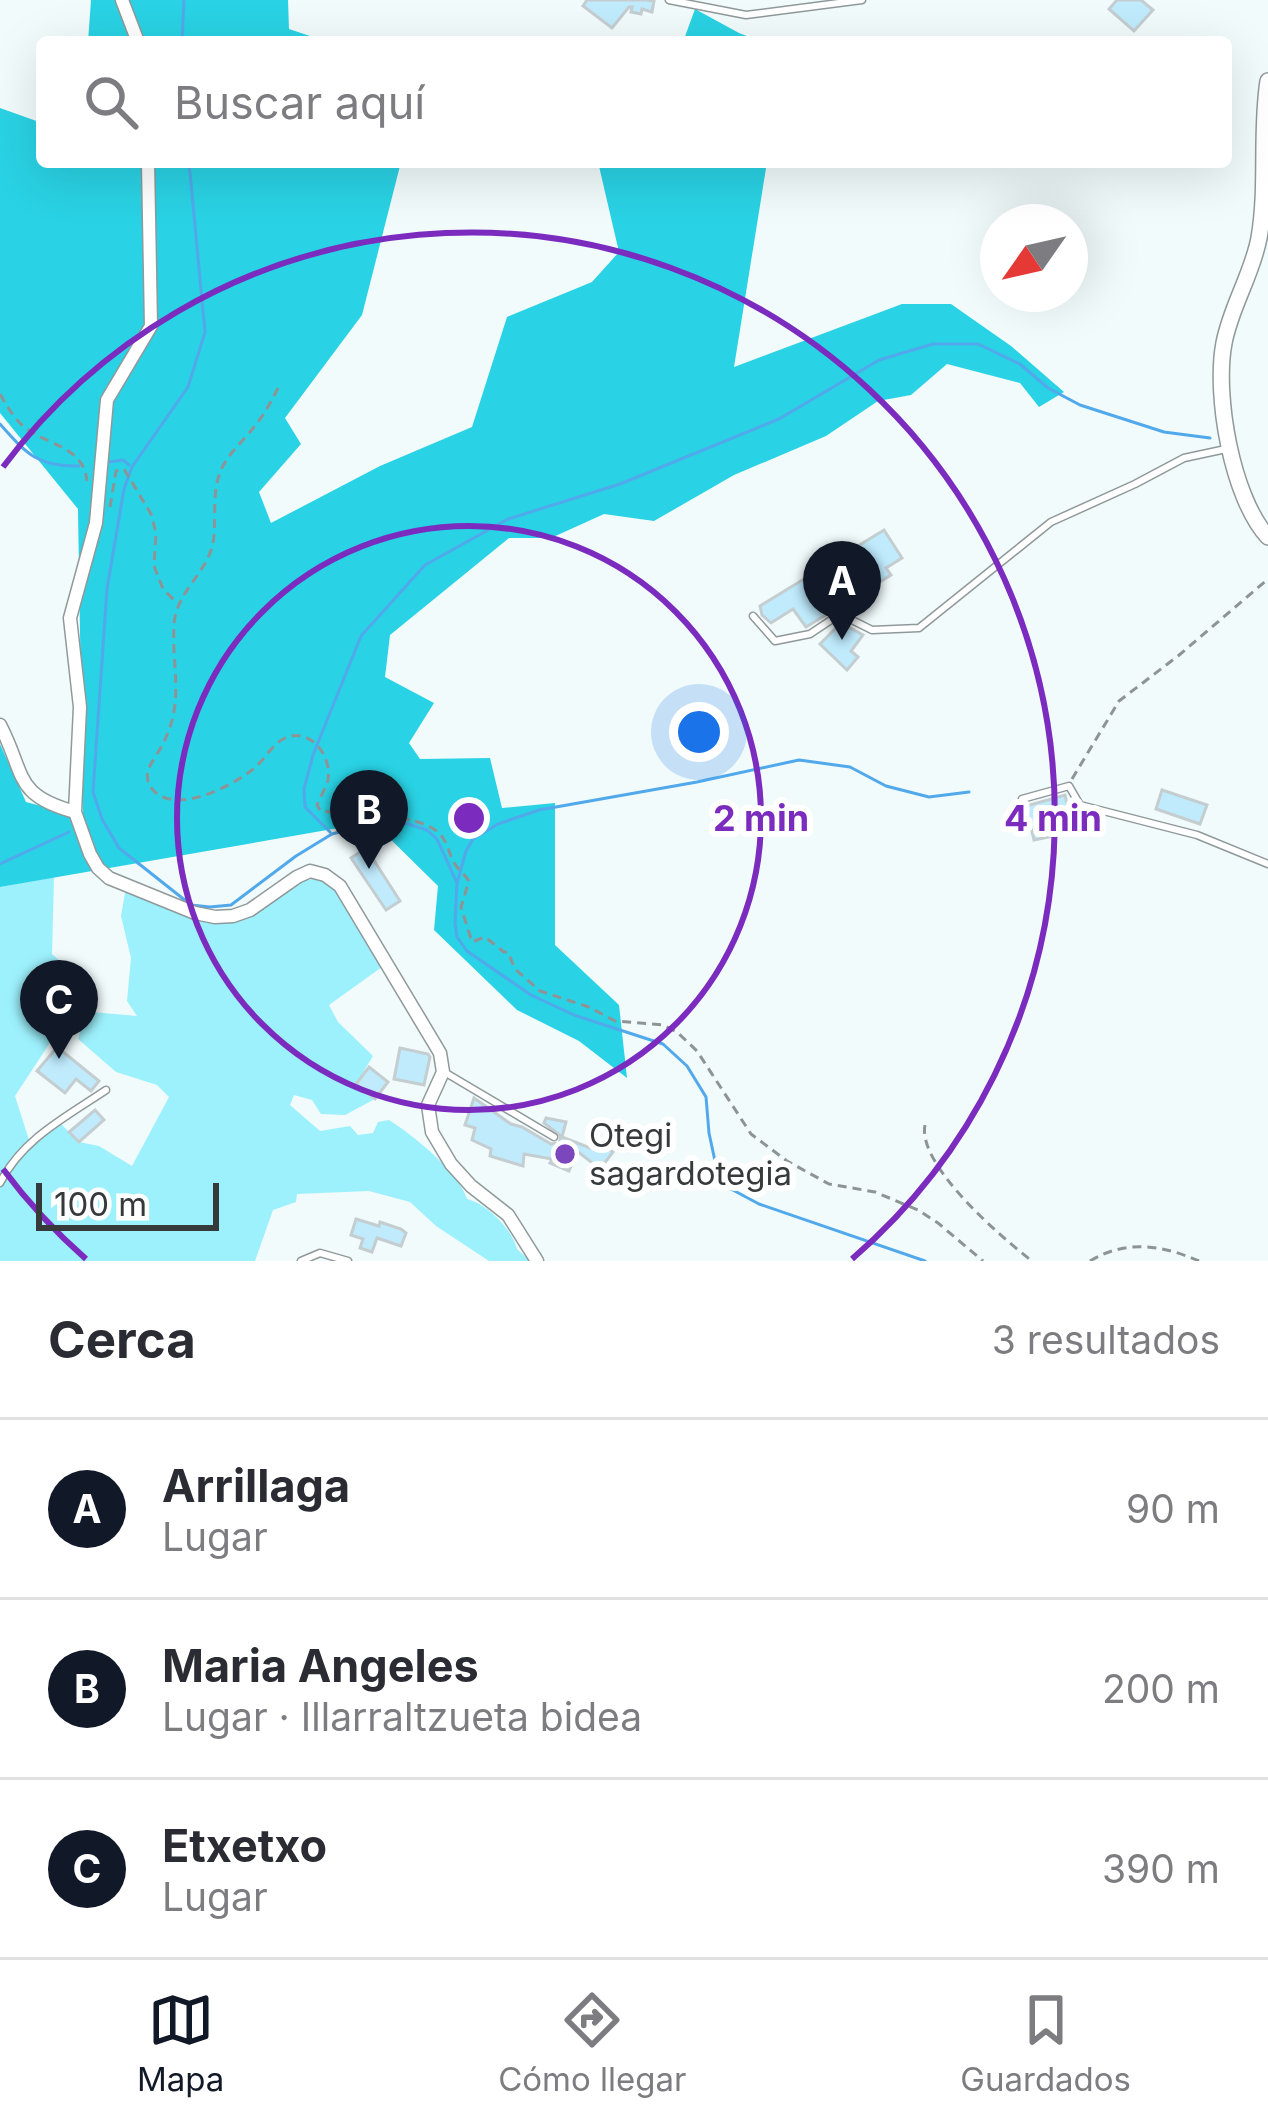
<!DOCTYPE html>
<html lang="es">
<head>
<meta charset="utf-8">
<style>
  body { margin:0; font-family:Inter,sans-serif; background:#f2f2f3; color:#2b2b33 }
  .compass { position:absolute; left:980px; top:204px; width:108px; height:108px; border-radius:50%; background:#fff; box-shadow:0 12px 48px #0002; rotate:236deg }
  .scale { position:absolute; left:36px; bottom:30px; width:183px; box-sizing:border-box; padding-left:12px; border:6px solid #363a3b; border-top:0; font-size:33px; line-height:42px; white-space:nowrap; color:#363a3b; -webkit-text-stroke:9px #fff; paint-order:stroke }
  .you { position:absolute; left:699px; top:732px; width:42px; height:42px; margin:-30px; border:9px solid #fff; border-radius:50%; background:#1a73e8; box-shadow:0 0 0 18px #1a73e833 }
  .badge { display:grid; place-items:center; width:78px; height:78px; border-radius:50%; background:#111827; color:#fff; font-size:39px; font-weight:700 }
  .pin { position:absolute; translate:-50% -99px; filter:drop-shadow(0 3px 6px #0008) }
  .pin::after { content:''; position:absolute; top:63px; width:42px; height:36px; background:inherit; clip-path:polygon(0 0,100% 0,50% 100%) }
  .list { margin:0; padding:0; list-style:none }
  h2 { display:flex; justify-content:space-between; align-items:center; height:156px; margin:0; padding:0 48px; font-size:51px }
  h2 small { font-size:39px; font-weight:400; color:#7c7c81 }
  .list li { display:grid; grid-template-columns:78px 1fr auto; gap:36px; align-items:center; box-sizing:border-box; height:180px; padding:0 48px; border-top:3px solid #e1e1e2 }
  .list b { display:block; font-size:45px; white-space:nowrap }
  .list p { margin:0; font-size:39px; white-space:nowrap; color:#7c7c81 }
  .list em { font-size:39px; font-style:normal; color:#7c7c81 }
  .icon { flex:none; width:66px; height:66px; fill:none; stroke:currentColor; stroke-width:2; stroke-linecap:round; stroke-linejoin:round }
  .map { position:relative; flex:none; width:1268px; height:1261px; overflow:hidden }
  .search { position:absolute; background:#fff; box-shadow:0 12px 48px #0002; left:36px; right:36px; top:36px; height:132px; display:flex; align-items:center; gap:30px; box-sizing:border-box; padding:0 42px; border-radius:12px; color:#7c7c81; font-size:45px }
  .sheet { height:696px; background:#fff }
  nav { display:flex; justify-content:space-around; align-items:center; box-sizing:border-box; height:168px; border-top:3px solid #e1e1e2; background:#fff; font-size:33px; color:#7c7c81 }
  nav a { display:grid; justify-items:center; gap:6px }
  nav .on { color:#111827 }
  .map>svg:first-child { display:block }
</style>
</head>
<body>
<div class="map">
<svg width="1268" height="1261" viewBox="0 0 1268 1261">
  <rect width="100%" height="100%" fill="#f1fbfc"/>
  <path fill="#9df1fc" d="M54 877 52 954 67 967 53 1038 15 1096 29 1140 59 1122 79 1142 99 1146 132 1166 169 1097 157 1085 116 1072 78 1039 82 1024 92 1012 137 1016 127 1001 131 958 121 916 126 887C162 900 188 913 227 915 233 915 240 918 246 916 276 909 302 855 338 892L382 967 329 1005 338 1022 373 1056 356 1084 375 1099 345 1115 321 1114 312 1100 294 1095 290 1105 320 1131 350 1126 358 1135 373 1133 378 1122 389 1120C414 1136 458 1171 467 1199 487 1204 512 1229 517 1249L530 1261H489L436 1226 410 1202 369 1191 297 1194 296 1202 273 1210 255 1261H0V1183L4 1175 0 1173V887Z"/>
  <path fill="#29d2e4" d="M91 0H288L289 29 328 42H88Z
    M695 9 739 33 762 42H683Z
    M0 108 42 123V162H401L362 315 285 418 301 444 259 492 271 523 380 466 472 427 507 317 592 282 619 252 598 162H767L734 367 902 304H951L1011 346 1064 392 1039 407 1020 383 947 364 911 395 878 401 826 436 734 475 654 521 604 514 551 538H509L390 635 385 677 434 703 409 743 420 759 490 758 502 808 555 803V945L619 1005 627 1078 579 1041 517 1010 434 930 438 886 373 822 0 887V744L26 802 83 817 78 509 0 413Z"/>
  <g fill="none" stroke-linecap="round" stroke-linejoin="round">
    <path stroke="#51a9eb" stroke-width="3" d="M182 42 184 0
      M189 162 205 332 188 387 132 467 124 489 107 589 93 792 102 819 119 848 191 905 210 907 231 905 296 856 332 834 369 824 405 823 427 830 437 839 457 883 455 923 457 937 467 951 531 995 574 1015 663 1044 687 1066 706 1097 709 1133 715 1161 731 1189 759 1204 925 1261
      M0 424C26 453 37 467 79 466
      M109 462 123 460 129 465
      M330 832 305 807 304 789 313 755 361 636 425 565 508 519 620 484 779 419 879 360 933 344H978L1020 364 1048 388 1080 405 1164 432 1210 438
      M0 864 69 832
      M457 883 466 851 473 839 498 824 539 810 697 782 799 760 850 767 886 786 929 797 969 792"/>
  </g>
  <path fill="#bfebfd" stroke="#c4cdd0" stroke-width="3" d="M587 0H647L654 1 652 12 642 9 641 14 631 12 632 7H629L612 28 583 6Z
    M1117 0H1141L1153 10 1134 31 1109 9Z
    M884 530 902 558 886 568 891 575 806 627 793 609 771 623 762 615 760 606Z
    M841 623 863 635 851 651 858 657 847 670 820 644Z
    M1162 790 1207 805 1200 824 1156 809Z
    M1065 795 1072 824 1051 829 1053 836 1034 840 1026 806Z
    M366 848 400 901 386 910 351 858Z
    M57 1047 99 1081 91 1091 76 1079 65 1093 37 1071Z
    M400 1048 428 1054 430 1057 424 1085 394 1079Z
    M369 1067 388 1082 375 1099 356 1084Z
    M474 1098 511 1124 522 1127 551 1144 559 1143 561 1136 544 1123 546 1118 566 1122 562 1137 590 1148 596 1140 613 1152 600 1169 577 1151 569 1171 550 1163 552 1159 524 1154 523 1166 490 1156 491 1149 472 1140 475 1128 465 1125Z
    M95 1110 104 1120 79 1142 69 1132Z
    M356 1219 379 1226 380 1222 401 1229 406 1233 401 1246 377 1238 372 1252 360 1248 363 1239 351 1235Z"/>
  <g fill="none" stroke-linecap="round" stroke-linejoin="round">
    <g stroke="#90999a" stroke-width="9">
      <path id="service" d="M669 0 746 15 862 0
        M753 616 775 641 810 634 840 614 872 630 919 628 1051 522 1135 484 1184 458 1226 449
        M1022 799 1069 786 1080 805 1197 835 1268 864
        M446 1073 554 1137
        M0 1183C22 1139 66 1117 106 1090
        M301 1261 320 1253 348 1261"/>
    </g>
    <g stroke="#90999a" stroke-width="15">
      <path id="minor" d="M122 0 138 42
        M148 162 151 326 107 400 96 523 70 618 80 707 75 812 90 854 98 868 109 878 195 913 215 917 233 916 250 910 297 877 310 871 325 875 340 886 440 1053 443 1072 428 1105 432 1132 451 1164 471 1186 508 1215 537 1261
        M0 725C26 775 13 795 75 812"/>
    </g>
    <g stroke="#90999a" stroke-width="18">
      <path id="tertiary" d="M1268 81C1260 133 1268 186 1259 238 1252 275 1231 306 1224 343 1214 395 1232 498 1268 537"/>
    </g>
    <path stroke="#8e9495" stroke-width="3" stroke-dasharray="9 6" stroke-linecap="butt" d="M278 388C271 402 264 415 254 427 243 441 228 454 221 470 211 493 217 519 213 543 208 568 187 584 178 607 172 621 174 637 174 652 177 694 179 721 155 757 148 768 143 778 153 790 176 815 230 787 252 770 264 761 272 744 285 738 310 727 332 755 328 780 326 788 320 797 317 805L320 810C352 819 416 810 440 834 449 844 449 857 457 867 461 872 466 876 469 881L461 907 472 942 485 937 504 952H508L515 969 540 991 589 1007 615 1021 663 1025 677 1032 697 1051 751 1134 787 1161 829 1184 875 1192 918 1210 938 1223 983 1261
      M0 394C7 406 13 417 23 426 47 446 83 445 87 481
      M110 507 116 471 124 469 151 514 156 533 154 566 163 589 177 603
      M1072 779 1119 701 1178 656 1268 579
      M925 1125C917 1165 1002 1238 1032 1261
      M1090 1261C1127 1239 1162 1245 1199 1261"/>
    <use href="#service" stroke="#fff" stroke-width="6"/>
    <use href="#minor" stroke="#fff" stroke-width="12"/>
    <use href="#tertiary" stroke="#fff" stroke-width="15"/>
  </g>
  <g fill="none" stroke="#7b2cbf" stroke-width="6">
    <circle cx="469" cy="818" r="292"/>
    <path d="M86 1259A584 584 0 0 1 3 1169M3 467A584 584 0 1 1 852 1259"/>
  </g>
  <circle fill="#7c46bd" stroke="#fff" stroke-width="4.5" cx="565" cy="1154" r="12"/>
  <g text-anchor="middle" stroke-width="12" stroke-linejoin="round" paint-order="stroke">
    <g font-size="33" fill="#363a3b" stroke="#fff" text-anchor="start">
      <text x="589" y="1147">Otegi<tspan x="589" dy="38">sagardotegia</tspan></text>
    </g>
  </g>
  <circle cx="469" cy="818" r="18" fill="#7b2cbf" stroke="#fff" stroke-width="6"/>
  <g font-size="36" text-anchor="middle" font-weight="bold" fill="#7b2cbf" stroke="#fff" stroke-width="12" stroke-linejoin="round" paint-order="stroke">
    <text x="761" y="831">2 min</text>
    <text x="1053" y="831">4 min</text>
  </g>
</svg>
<svg class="compass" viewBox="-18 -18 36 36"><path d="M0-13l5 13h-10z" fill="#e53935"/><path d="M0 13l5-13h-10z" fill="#7c7c81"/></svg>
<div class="scale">100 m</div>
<div class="you"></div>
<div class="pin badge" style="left:842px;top:640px">A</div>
<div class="pin badge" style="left:369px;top:869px">B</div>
<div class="pin badge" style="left:59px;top:1059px">C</div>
<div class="search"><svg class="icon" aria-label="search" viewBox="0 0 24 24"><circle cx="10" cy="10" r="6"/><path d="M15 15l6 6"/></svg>Buscar aquí</div>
</div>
<section class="sheet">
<h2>Cerca<small>3 resultados</small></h2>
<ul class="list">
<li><span class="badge">A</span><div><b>Arrillaga</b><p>Lugar</p></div><em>90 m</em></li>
<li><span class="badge">B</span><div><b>Maria Angeles</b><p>Lugar · Illarraltzueta bidea</p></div><em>200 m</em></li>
<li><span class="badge">C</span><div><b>Etxetxo</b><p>Lugar</p></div><em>390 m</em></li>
</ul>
</section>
<nav>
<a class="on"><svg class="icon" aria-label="map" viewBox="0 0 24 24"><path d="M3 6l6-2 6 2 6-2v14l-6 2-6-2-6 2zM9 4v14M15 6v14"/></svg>Mapa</a>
<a><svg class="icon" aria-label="directions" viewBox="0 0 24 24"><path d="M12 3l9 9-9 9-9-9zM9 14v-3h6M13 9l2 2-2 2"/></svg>Cómo llegar</a>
<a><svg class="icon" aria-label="saved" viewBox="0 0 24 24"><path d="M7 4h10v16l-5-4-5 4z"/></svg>Guardados</a>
</nav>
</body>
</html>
